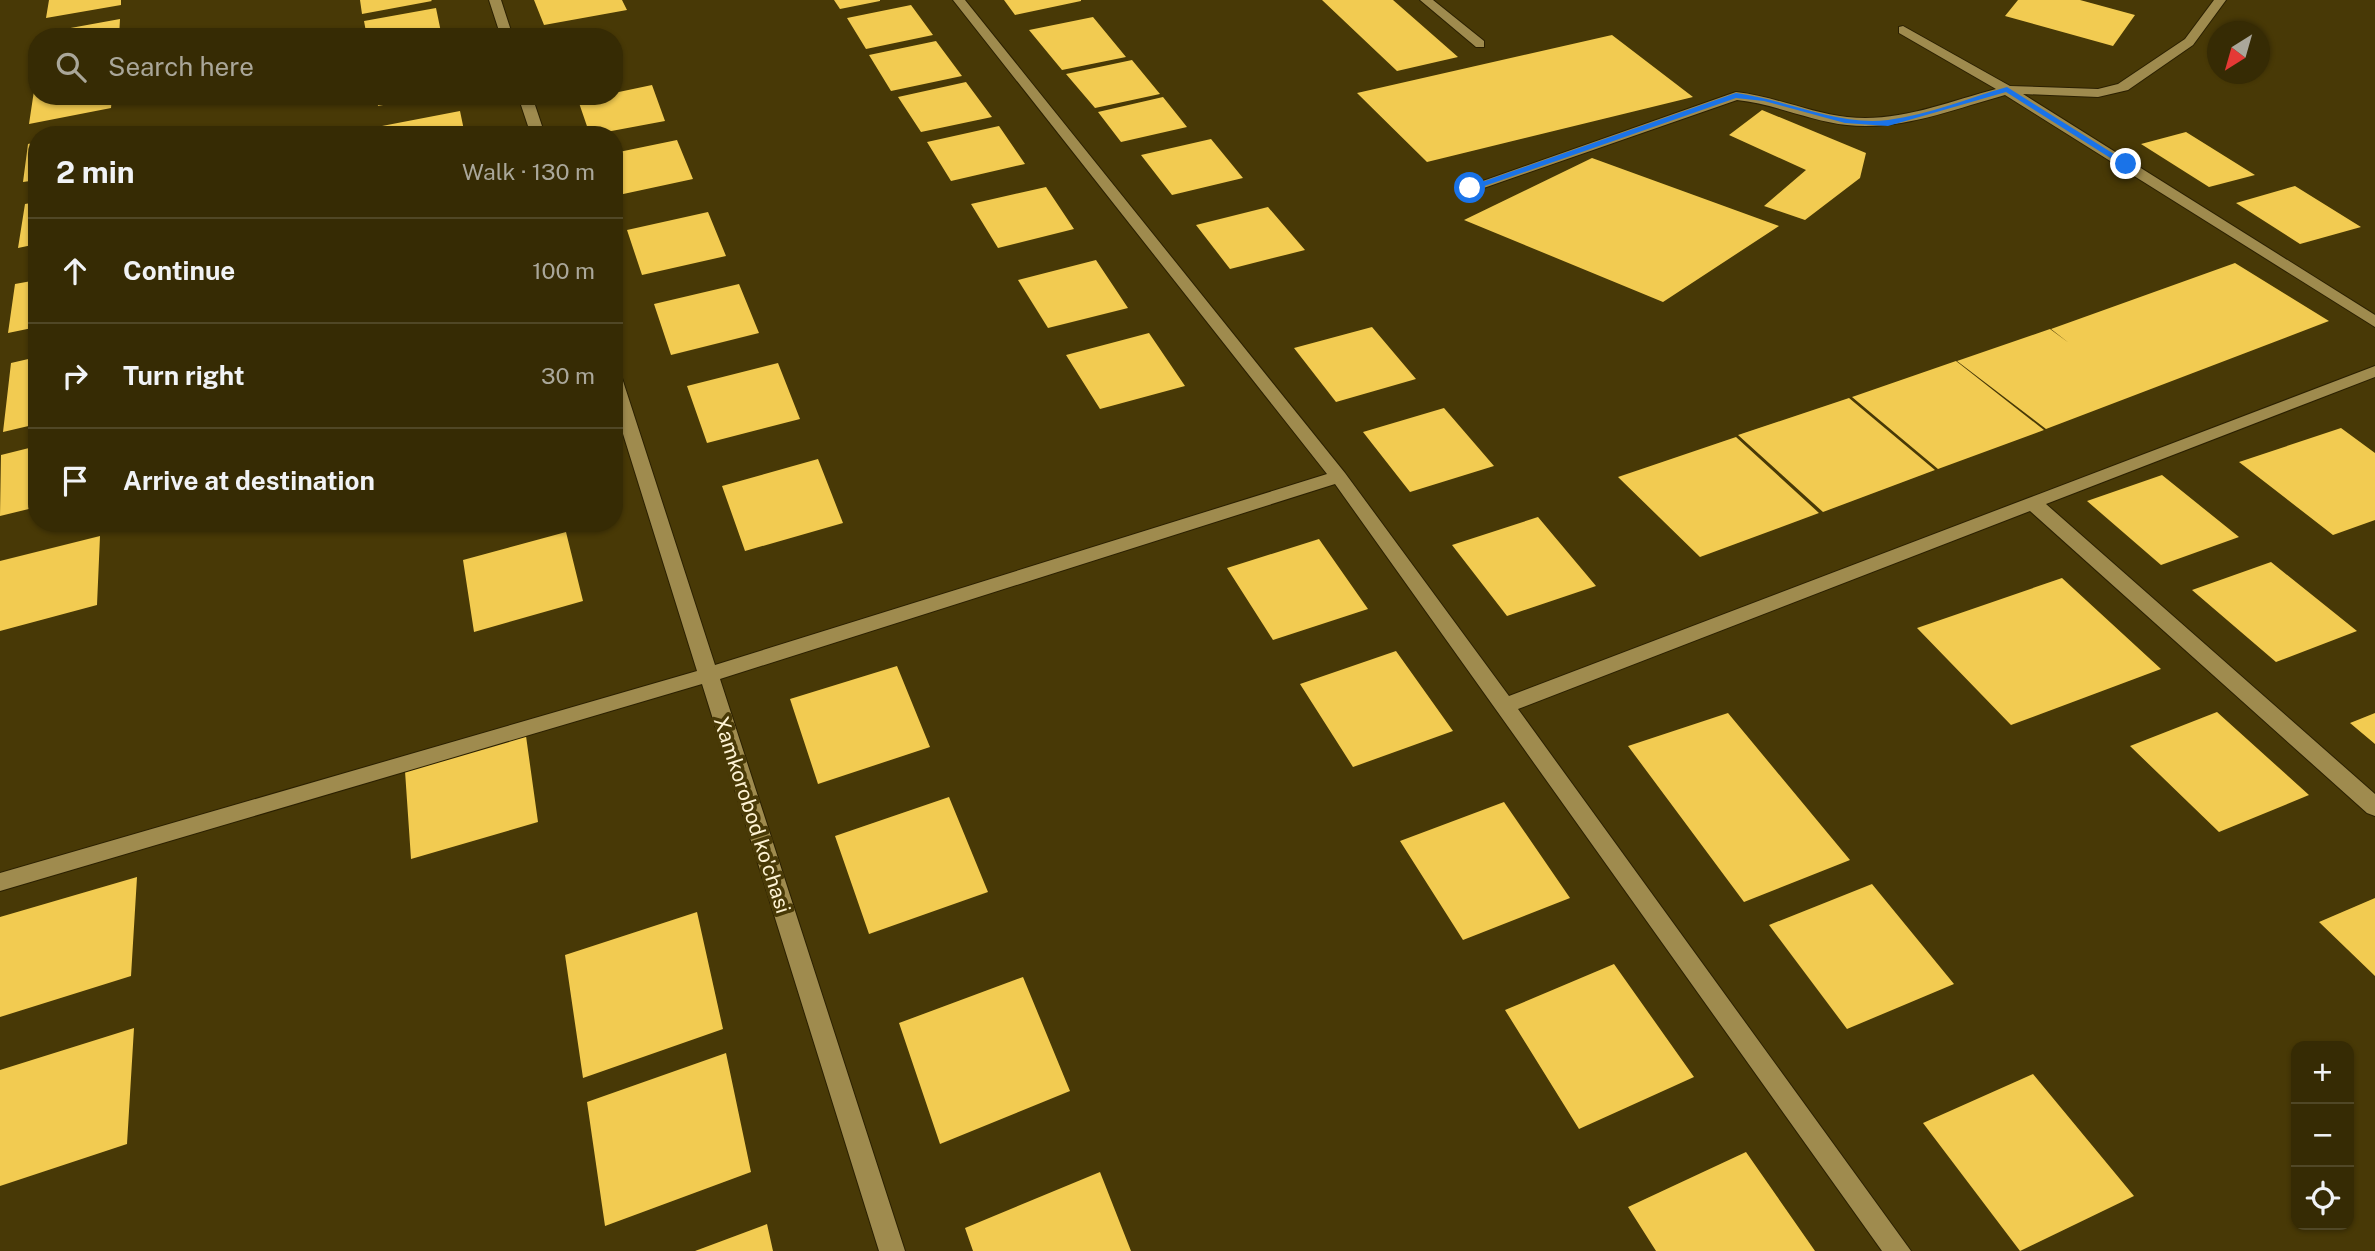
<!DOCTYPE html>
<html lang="en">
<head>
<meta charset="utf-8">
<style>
  body { margin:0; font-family:"Public Sans",sans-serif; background:#413713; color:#f1f3f6 }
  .controls { position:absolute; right:21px; bottom:21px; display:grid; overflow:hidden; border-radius:14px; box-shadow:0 2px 5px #0004 }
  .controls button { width:63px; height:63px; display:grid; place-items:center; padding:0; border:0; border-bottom:2px solid #504726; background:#362b04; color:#f1f3f6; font:35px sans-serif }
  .compass { position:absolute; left:2207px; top:21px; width:63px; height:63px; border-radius:50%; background:#362b04; box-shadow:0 2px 5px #0004; rotate:217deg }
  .stop { position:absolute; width:21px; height:21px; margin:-16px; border:5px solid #1a73e8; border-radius:50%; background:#fff }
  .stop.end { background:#1a73e8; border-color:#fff; box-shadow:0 2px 7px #0008 }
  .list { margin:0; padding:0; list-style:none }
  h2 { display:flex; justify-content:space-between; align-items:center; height:91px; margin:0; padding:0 28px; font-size:30px }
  h2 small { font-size:23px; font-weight:400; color:#aaa79a }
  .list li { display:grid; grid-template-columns:46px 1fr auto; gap:21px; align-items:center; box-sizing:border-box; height:105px; padding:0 28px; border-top:2px solid #504726 }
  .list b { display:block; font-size:26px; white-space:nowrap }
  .list em { font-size:23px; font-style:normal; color:#aaa79a }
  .icon { flex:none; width:38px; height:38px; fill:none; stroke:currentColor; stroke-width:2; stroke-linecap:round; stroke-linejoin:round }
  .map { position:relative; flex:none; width:2375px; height:1251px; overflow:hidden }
  .search { position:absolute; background:#362b04; box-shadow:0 2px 5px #0004; left:28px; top:28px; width:595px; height:77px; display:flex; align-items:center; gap:18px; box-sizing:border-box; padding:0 24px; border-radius:28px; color:#aaa79a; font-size:26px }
  .panel { position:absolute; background:#362b04; box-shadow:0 2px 5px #0004; left:28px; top:126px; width:595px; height:406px; border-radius:28px }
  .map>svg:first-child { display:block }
</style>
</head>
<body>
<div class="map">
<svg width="2375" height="1251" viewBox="0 0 2375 1251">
  <rect width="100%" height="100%" fill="#483906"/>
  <path fill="#f2cb51" d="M49 0H121V5L46 18Z
    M360 0H431L432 1 362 14Z
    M534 0H622L627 10 544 25Z
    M834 0H880V1L840 9Z
    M1004 0H1081V1L1015 15Z
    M1322 0H1393L1458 57 1397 71Z
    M2018 0H2080L2135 15 2113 46 2005 16Z
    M911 5 933 35 866 49 847 18Z
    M436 8 442 37H367L364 21Z
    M1093 17 1126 57 1062 70 1029 30Z
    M120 19 119 37H42L43 33Z
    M1612 35 1693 97 1427 162 1357 93Z
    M936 41 962 76 891 91 869 55Z
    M1132 60 1160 94 1095 108 1066 74Z
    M966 82 992 117 921 132 898 97Z
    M35 84 37 96H112L111 108 29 124Z
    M652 85 665 121 590 135 578 100 614 96V93Z
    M377 96H419V98L378 106Z
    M1163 97 1187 127 1121 142 1098 112Z
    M1762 110 1866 153 1860 178 1805 220 1764 206 1806 170 1729 135Z
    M460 111 465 135H383L382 126Z
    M999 126 1025 164 951 181 927 142Z
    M111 128V135H82V133Z
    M2186 132 2255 175 2209 187 2141 144Z
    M1211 139 1243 178 1172 195 1141 155Z
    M677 140 693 179 614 196V153Z
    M37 142V180L23 182 28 144Z
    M1592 158 1779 226 1663 302 1464 220Z
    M2295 186 2361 227 2300 244 2236 203Z
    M1046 187 1074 229 998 248 971 204Z
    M37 202V244L18 248 25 204Z
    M1268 207 1305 250 1230 269 1196 225Z
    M708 212 726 256 642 275 627 230Z
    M1096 260 1128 308 1048 328 1018 280Z
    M2235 263 2329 321 2046 429 1957 361 2050 329 2069 343 2051 329Z
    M37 280V327L8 333 15 284Z
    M739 284 759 333 671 355 654 304Z
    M1372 327 1416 379 1336 402 1294 348Z
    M1149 333 1185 386 1100 409 1066 355Z
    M37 357V424L3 432 11 363Z
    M1956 361 2044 430 1938 469 1852 397Z
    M778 363 800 419 707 443 687 386Z
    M1849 398 1935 470 1823 512 1738 435Z
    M1444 408 1494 466 1410 492 1363 432Z
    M2341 428 2375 453V520L2333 535 2239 462Z
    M1736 437 1819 513 1700 557 1618 477Z
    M37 446V507L0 516 1 455Z
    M818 459 843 523 745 551 722 486Z
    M2162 475 2239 537 2161 565 2087 501Z
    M1538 517 1596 586 1507 616 1452 545Z
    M566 532 583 601 474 632 463 560Z
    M100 536 97 605 0 631V561Z
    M1319 539 1368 609 1273 640 1227 568Z
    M2271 562 2357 631 2276 662 2192 590Z
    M2062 578 2161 669 2011 725 1917 628Z
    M1396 651 1453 731 1353 767 1300 684Z
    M897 666 930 747 818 784 790 699Z
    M2217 712 2309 795 2219 832 2130 746Z
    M1728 713 1850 860 1744 902 1628 746Z
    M2375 713V744L2350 723Z
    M526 736 538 822 411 859 405 771Z
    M949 797 988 892 869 934 835 836Z
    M1504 802 1570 898 1463 940 1400 841Z
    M137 877 131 976 0 1017V917Z
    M1872 884 1954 984 1847 1029 1769 925Z
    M2375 898V976L2319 922Z
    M697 912 723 1029 583 1078 565 955Z
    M1614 964 1694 1077 1579 1129 1505 1010Z
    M1023 977 1070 1091 940 1144 899 1023Z
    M134 1028 127 1144 0 1186V1070Z
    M726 1053 751 1172 605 1226 587 1102Z
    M2033 1074 2134 1196 2020 1251 1923 1123Z
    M1746 1152 1815 1251H1656L1628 1207Z
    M1100 1172 1131 1251H973L965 1228Z
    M767 1224 773 1251H695Z"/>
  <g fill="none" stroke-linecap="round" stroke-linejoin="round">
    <g stroke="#2b2001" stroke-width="2">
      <path id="minor" d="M489 0H501L513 37H501Z
        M953 0H965L1345 473 1509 696 2375 366V377L2046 504 2375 794V816L2367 813 2030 511 1518 709 1911 1251H1882L1335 484 720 679 905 1251H879L702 684 0 891V873L697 671 614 405V373L622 378 715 665 1327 474Z
        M1420 0H1433L1484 41V47H1476Z
        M2214 0H2226L2193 45 2128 90 2098 97 2023 94 2375 315V327L2005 95C1954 109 1901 131 1847 125 1810 121 1775 104 1737 100L1475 191 1470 192 1463 188 1736 92C1774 96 1810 113 1847 117 1898 123 1947 102 1996 89L1899 33V27L1903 26 2010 86 2098 89 2118 84 2185 39Z
        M518 96H532L545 135H531Z"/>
    </g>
    <use href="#minor" fill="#9f8b4e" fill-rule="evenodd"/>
  </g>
  <path fill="#1a73e8" d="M2007 87 2130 164 2123 166 2006 92 1888 126 1845 123 1764 101 1736 98 1473 190 1465 188 1736 93C1783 99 1841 127 1888 120 1928 115 1969 98 2007 87Z"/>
  <g text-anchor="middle" stroke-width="7" stroke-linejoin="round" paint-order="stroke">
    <g font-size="21" fill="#fef3d4" stroke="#483906">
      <text transform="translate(752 815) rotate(72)" y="7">Xamkorobod ko'chasi</text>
    </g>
  </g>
</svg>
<div class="controls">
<button>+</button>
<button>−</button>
<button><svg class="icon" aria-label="locate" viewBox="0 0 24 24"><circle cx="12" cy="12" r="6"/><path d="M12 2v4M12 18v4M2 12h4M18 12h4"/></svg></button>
</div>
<svg class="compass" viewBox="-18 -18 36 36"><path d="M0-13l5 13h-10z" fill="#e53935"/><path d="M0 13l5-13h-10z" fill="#aaa79a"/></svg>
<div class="stop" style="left:1470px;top:188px"></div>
<div class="stop end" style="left:2126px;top:164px"></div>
<div class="search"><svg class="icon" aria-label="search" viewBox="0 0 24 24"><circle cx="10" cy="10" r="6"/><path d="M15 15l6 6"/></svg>Search here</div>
<section class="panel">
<h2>2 min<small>Walk · 130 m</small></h2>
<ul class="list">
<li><svg class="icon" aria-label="ahead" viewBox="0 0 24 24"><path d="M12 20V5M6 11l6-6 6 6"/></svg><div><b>Continue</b></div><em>100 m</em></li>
<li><svg class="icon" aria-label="right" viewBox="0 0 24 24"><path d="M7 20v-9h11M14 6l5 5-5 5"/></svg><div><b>Turn right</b></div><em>30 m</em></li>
<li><svg class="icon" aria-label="arrive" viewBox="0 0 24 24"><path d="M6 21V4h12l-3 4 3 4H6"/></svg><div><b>Arrive at destination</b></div></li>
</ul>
</section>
</div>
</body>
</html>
